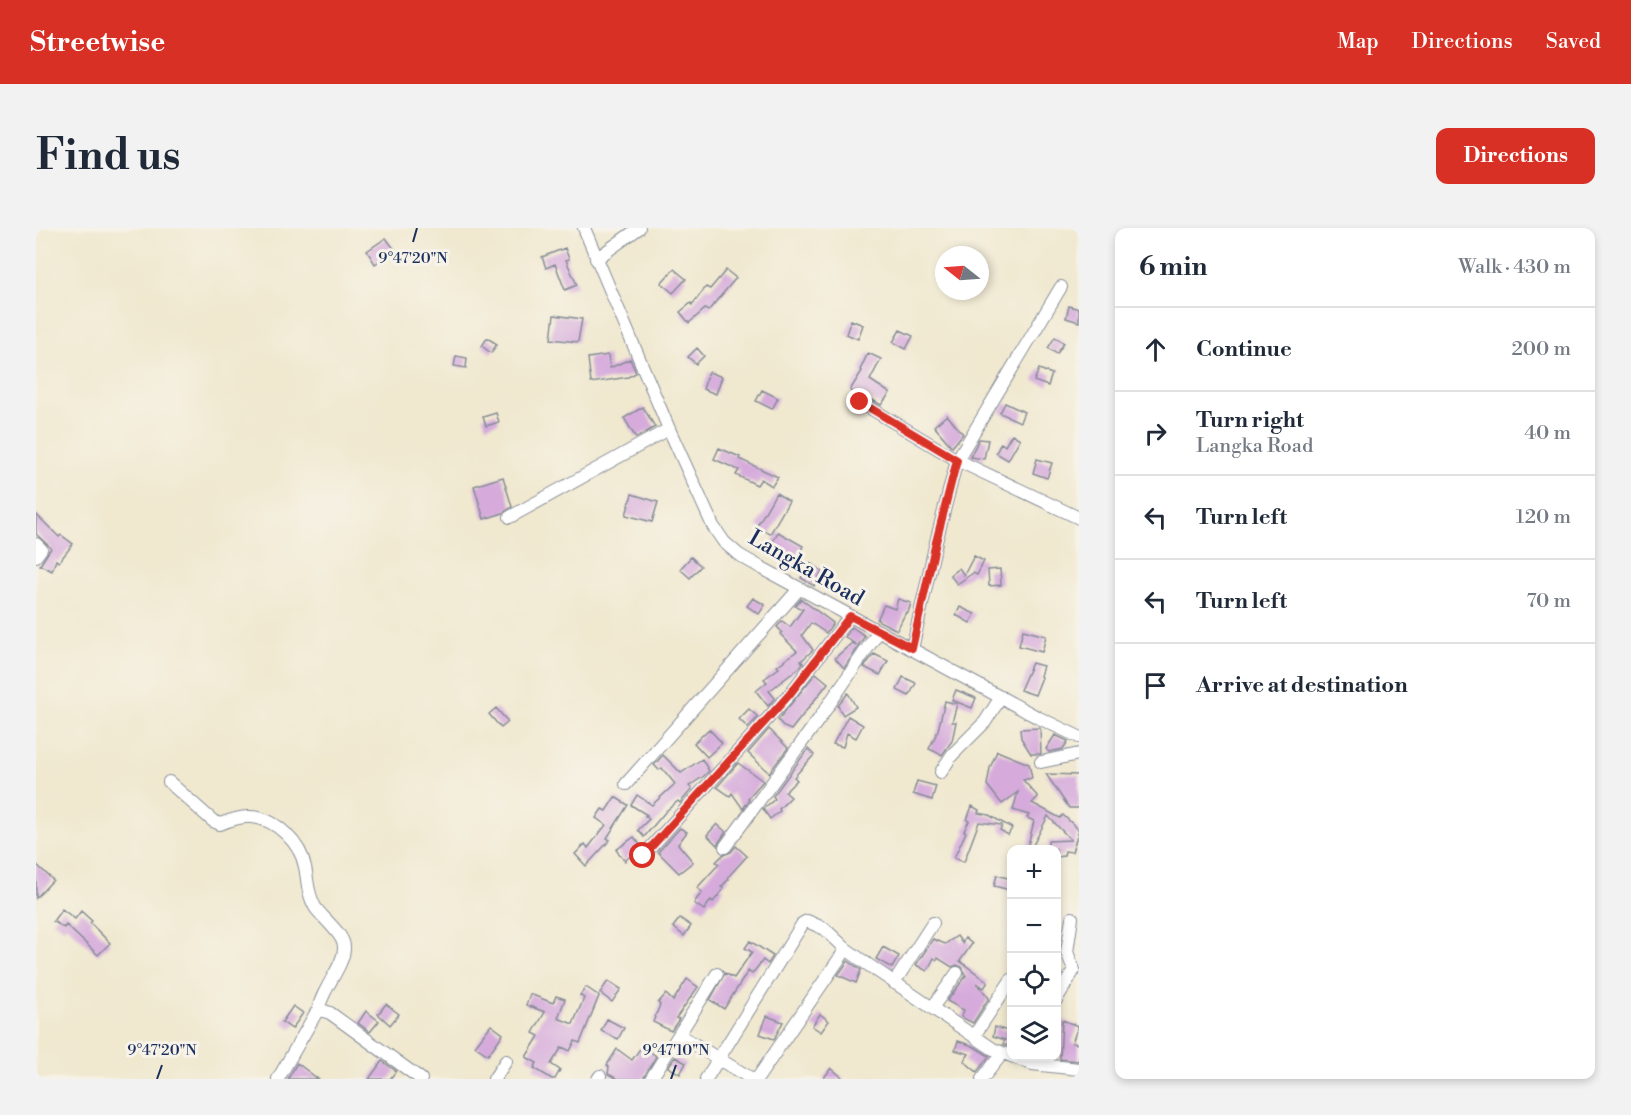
<!DOCTYPE html>
<html lang="en">
<head>
<meta charset="utf-8">
<style>
  body { margin:0; font-family:"Libre Bodoni",serif; background:#f2f2f3; color:#1f2937 }
  .controls { position:absolute; right:18px; bottom:18px; display:grid; overflow:hidden; border-radius:12px; box-shadow:0 3px 9px #0003 }
  .controls button { width:54px; height:54px; display:grid; place-items:center; padding:0; border:0; border-bottom:2px solid #e0e1e3; background:#fff; color:#1f2937; font:30px sans-serif }
  .compass { position:absolute; left:899px; top:18px; width:54px; height:54px; border-radius:50%; background:#fff; box-shadow:0 3px 9px #0003; rotate:287deg }
  .stop { position:absolute; width:18px; height:18px; margin:-14px; border:4px solid #d93025; border-radius:50%; background:#fff }
  .stop.end { background:#d93025; border-color:#fff; box-shadow:0 2px 6px #0008 }
  .list { margin:0; padding:0; list-style:none }
  h2 { display:flex; justify-content:space-between; align-items:center; height:78px; margin:0; padding:0 24px; font-size:26px }
  h2 small { font-size:20px; font-weight:400; color:#747a83 }
  .list li { display:grid; grid-template-columns:39px 1fr auto; gap:18px; align-items:center; box-sizing:border-box; height:84px; padding:0 24px; border-top:2px solid #e0e1e3 }
  .list b { display:block; font-size:22px; white-space:nowrap }
  .list p { margin:0; font-size:20px; white-space:nowrap; color:#747a83 }
  .list em { font-size:20px; font-style:normal; color:#747a83 }
  .icon { flex:none; width:33px; height:33px; fill:none; stroke:currentColor; stroke-width:2; stroke-linecap:round; stroke-linejoin:round }
  .map { position:relative; flex:none; width:1043px; height:851px; overflow:hidden; border-radius:12px }
  header { display:flex; align-items:center; gap:36px; box-sizing:border-box; height:84px; padding:0 30px; background:#d93025; color:#fff }
  header strong { font-size:28px }
  nav { display:flex; gap:33px; margin-inline-start:auto; font-size:21px }
  .intro { display:flex; align-items:center; justify-content:space-between; box-sizing:border-box; height:144px; padding:0 36px }
  h1 { margin:0; font-size:42px }
  .button { padding:15px 27px; border-radius:12px; background:#d93025; color:#fff; font-size:21px; font-weight:700 }
  main { display:flex; gap:36px; padding:0 36px }
  aside { flex:1; background:#fff; border-radius:12px; box-shadow:0 3px 9px #0003 }
  .map>svg:first-child { display:block }
</style>
</head>
<body>
<header>
<strong>Streetwise</strong>
<nav><a>Map</a><a>Directions</a><a>Saved</a></nav>
</header>
<div class="intro"><h1>Find us</h1><a class="button">Directions</a></div>
<main>
<div class="map">
<svg width="1043" height="851" viewBox="0 0 1043 851">
  <rect width="100%" height="100%" fill="#f7f3e8"/>
  <filter id="ink" filterUnits="userSpaceOnUse"><feTurbulence type="fractalNoise" baseFrequency=".0167" numOctaves="2"/><feDisplacementMap in="SourceGraphic" scale="12" xChannelSelector="R" yChannelSelector="G"/><feConvolveMatrix kernelMatrix="1 2 1 2 8 2 1 2 1" color-interpolation-filters="sRGB"/></filter>
  <filter id="wash" filterUnits="userSpaceOnUse"><feTurbulence type="fractalNoise" baseFrequency=".008" numOctaves="4" result="noise"/><feDisplacementMap in="SourceGraphic" scale="24" xChannelSelector="R" yChannelSelector="G"/><feGaussianBlur stdDeviation="1.35" result="paint"/><feColorMatrix in="noise" values="0 0 0 0 0 0 0 0 0 0 0 0 0 0 0 0 0 1.4 0 .05"/><feComposite in="paint" operator="in"/></filter>
  <g filter="url(#wash)">
    <rect width="100%" height="100%" fill="#f0e8cf"/>
    <g id="blocks">
      <path fill="#d6abdc" d="M350 10 359 22 339 36 331 23Z
        M529 20 533 31 530 32 541 57 529 62 519 36 510 40 506 29Z
        M638 41 650 51 637 65 625 55Z
        M690 42 700 50 672 83 669 81 653 95 644 84 655 75 656 77 670 59 674 61Z
        M1033 78 1043 81V94L1030 90Z
        M518 87 546 91 542 114 515 111Z
        M815 92 827 97 822 111 810 106Z
        M864 102 877 108 870 121 857 114Z
        M1019 109 1028 115 1021 126 1012 120Z
        M451 110 461 116 455 125 446 118Z
        M661 120 668 128 660 136 652 129Z
        M832 125 845 131 834 152 854 165 845 177 828 167H821L814 162 826 143 824 142Z
        M572 127 574 140 594 131 600 145 592 149 555 155 552 130Z
        M420 128 431 130 430 140 418 138Z
        M1003 141 1016 146 1012 158 998 153Z
        M673 144 686 149 680 166 667 161Z
        M726 162 742 170 736 181 720 173Z
        M969 175 988 184 984 194 964 185Z
        M607 179 619 199 600 210 588 190Z
        M460 185 463 194 450 198 447 189Z
        M911 187 927 206 916 219 898 198Z
        M976 206 984 211 972 232 960 225 965 215 969 218Z
        M943 211 952 212 948 231 934 229Z
        M683 220 704 229 703 231 742 249 736 258 725 251 721 257 700 247 703 242 678 231Z
        M1001 231 1016 235 1011 250 997 245Z
        M467 249 476 279 467 285 448 291 438 258Z
        M740 265 753 273 734 306 721 298Z
        M596 266 622 274 616 294 590 287Z
        M0 286 23 309 25 307 37 316 23 334 20 332 16 343 4 337 15 320 0 306Z
        M742 304 767 318 759 334 734 319Z
        M938 328 948 333 941 347 937 345 921 356 914 347 923 340 928 347Z
        M655 329 665 338 654 350 644 341Z
        M774 335 786 343 778 358 765 350Z
        M964 341 965 357 953 358 952 342Z
        M717 370 729 377 723 386 711 378Z
        M765 371 797 395 790 405 775 395 766 407 777 422 765 433 767 435 763 440 733 463 739 470 732 478 720 463 731 454 728 451 743 440 741 438 761 423 744 406 746 404 741 399 746 393 754 399 767 381 759 378Z
        M862 371 875 375 872 385 870 384 861 402 841 392 848 377 859 381Z
        M924 379 939 386 934 395 920 387Z
        M816 399 829 408 822 418 809 409Z
        M987 402 1010 408 1006 424 983 418Z
        M816 415 823 418 808 440 799 430Z
        M838 426 852 433 844 447 828 439Z
        M996 435 1007 438 1004 448 1006 449 999 467 984 462Z
        M780 445 792 455 755 502 748 499 742 492Z
        M867 449 880 455 873 468 861 462Z
        M920 462 940 470 936 480 916 472Z
        M812 465 820 479 807 487 802 478Z
        M909 473 921 476 916 494H920L916 513 906 527 893 521 902 502Z
        M460 480 472 494 465 500 453 486Z
        M713 481 722 489 712 500 703 491Z
        M812 488 827 497 820 510 811 505 807 519 797 516Z
        M1004 500 1005 526H995L985 510 984 501Z
        M673 501 686 515 671 529 658 515Z
        M733 501 752 520 733 545 712 525Z
        M1019 507 1032 513 1027 521 1013 524 1010 521Z
        M772 521 778 527 758 549 761 552 749 564 755 569 743 581 744 583 734 591 727 581 739 571 737 568Z
        M961 523 993 536 996 550 987 552 1002 569 996 575 1024 590 1027 587 1043 602 1036 624 1029 623 1028 628 1020 629V621H1012V613L1035 612 1012 588 995 621H991L998 593 991 590 993 587 977 582 982 564 966 576 951 557 954 540Z
        M627 527 645 545 666 531 673 543 668 548 653 558 656 561 644 575 642 573 630 583 608 609 602 602 613 591 609 588 611 587 595 577 601 567 616 577 639 556 626 540 623 542 618 537Z
        M702 535 727 553 712 570 713 572 707 581 696 565 694 568 681 559Z
        M1010 546 1043 547V580H1033Z
        M881 553 900 558 896 572 877 566Z
        M579 569 592 577 571 610 574 612 550 638 539 626 549 616 552 620 570 597 560 590 566 581 570 583Z
        M936 578 943 582 942 585 953 587 976 600 972 607 964 602 966 597 943 594 928 634 918 630 930 604 928 603 933 593 931 592Z
        M681 596 690 604 681 617 671 607Z
        M644 600 651 604 642 616 657 634 643 645 622 624Z
        M598 609 605 618 589 633 580 622Z
        M700 618 711 628 692 649 693 651 685 659 688 661 677 674 675 672 668 682 658 675 666 664 661 660 683 636 680 634 687 627 695 624Z
        M0 636 17 652 0 670Z
        M961 647 975 651 974 662 958 658Z
        M26 681 39 691 45 683 56 693 54 695 74 715 62 727 30 697 28 700 17 693Z
        M644 690 655 698 648 708 637 699Z
        M921 708 926 715 929 710 936 716 924 733 952 754 948 760 941 755 953 770 937 795 925 789 928 782 911 773 930 748 926 739 921 737 916 739 902 730 901 732 898 730 891 743 880 737 897 711 909 716Z
        M714 713 737 728 732 736 727 732 716 746 712 743 688 781 674 772 689 745 698 750 716 724 709 720Z
        M847 719 863 728 856 740 840 731Z
        M812 733 825 742 820 755 802 747Z
        M651 751 662 759 640 790 643 791 635 803 617 794 624 777 622 775 630 766 637 773Z
        M572 753 585 761 576 774 564 765Z
        M550 759 563 768 544 815 539 813 534 823 526 819 515 836 524 842 519 851H516L498 840 501 835 490 829 503 808 497 805 509 784 490 777 494 766 517 775 520 768 529 771 522 790 537 796 548 770 544 767Z
        M350 776 363 786 354 797 342 786Z
        M257 778 267 785 256 801 246 794Z
        M330 783 343 793 334 804 322 795Z
        M784 786 793 793 785 804 776 798Z
        M731 788 747 794 738 811 724 806Z
        M571 791 588 800 582 811 565 803Z
        M1026 792 1042 798 1036 815 1043 816V833L1024 831Z
        M455 797 467 806 452 827 439 818Z
        M959 799 975 804V819L967 816 969 812 957 808Z
        M922 813 937 818 953 828 941 844 928 833 933 826 919 822Z
        M606 818 620 828 607 851H582L572 846 573 839 571 837 581 821 596 832Z
        M639 829 650 835 644 846 632 839Z
        M346 833 360 843 354 851H333Z
        M261 835 282 851H252Z
        M795 840 808 851H787Z"/>
    </g>
  </g>
  <g filter="url(#ink)">
    <use href="#blocks" fill-opacity="0" stroke="#868c96" stroke-width="1.5"/>
    <g fill="none" stroke-linecap="round" stroke-linejoin="round">
      <g stroke="#868c96" stroke-width="14">
        <path id="minor" d="M548 0 633 201 677 298 688 314 703 327 724 339 1001 489 1043 509
          M560 31 603 0
          M824 174 921 232 1043 290
          M474 289 633 201
          M0 316 5 321 0 328
          M876 421 900 314 921 232 1025 59
          M1005 534 1043 526
          M905 544 916 527 949 494 965 469
          M133 554 177 593 184 596C194 592 205 588 215 589 240 590 265 616 269 639 272 653 271 665 279 679 286 690 308 706 308 719 309 737 285 762 282 783
          M590 556 763 361
          M689 619 783 491 843 403
          M607 628 753 467 814 388
          M858 755 897 695
          M1020 772 1038 742 1031 724 1036 690
          M896 780 921 745
          M643 807 716 851
          M938 808 975 752
          M242 851 280 785 285 782 294 785 385 851
          M458 851 470 833
          M562 851 564 848
          M615 851 681 746
          M670 851 767 695 771 693 789 701 810 721 831 736 957 821 996 836 1043 841
          M721 851 810 721
          M946 851 966 826"/>
      </g>
      <use href="#minor" stroke="#fff" stroke-width="12"/>
    </g>
  </g>
  <g fill="none" stroke-linecap="round" stroke-linejoin="round" filter="url(#ink)">
    <path stroke="#d93025" stroke-width="8" d="M607 628 753 467 814 388 876 420 900 314 921 232 824 174"/>
  </g>
  <path fill="none" stroke="#1b2f5e" stroke-width="2" d="M377 14 381 0M121 851 126 837M635 851 640 837"/>
  <g text-anchor="middle" stroke-width="6" stroke-linejoin="round" paint-order="stroke">
    <g font-size="22" fill="#1b2f5e" stroke="#f7f3e8">
      <text transform="translate(771 339) rotate(30)" y="8">Langka Road</text>
    </g>
  </g>
  <g font-size="15" text-anchor="middle" fill="#1b2f5e" stroke="#f7f3e8" stroke-width="6" stroke-linejoin="round" paint-order="stroke">
    <text x="377" y="35">9°47'20"N</text>
    <text x="126" y="827">9°47'20"N</text>
    <text x="640" y="827">9°47'10"N</text>
  </g>
</svg>
<div class="controls">
<button>+</button>
<button>−</button>
<button><svg class="icon" aria-label="locate" viewBox="0 0 24 24"><circle cx="12" cy="12" r="6"/><path d="M12 2v4M12 18v4M2 12h4M18 12h4"/></svg></button>
<button><svg class="icon" aria-label="layers" viewBox="0 0 24 24"><path d="M12 4l9 5-9 5-9-5zM3 14l9 5 9-5"/></svg></button>
</div>
<svg class="compass" viewBox="-18 -18 36 36"><path d="M0-13l5 13h-10z" fill="#e53935"/><path d="M0 13l5-13h-10z" fill="#747a83"/></svg>
<div class="stop" style="left:607px;top:628px"></div>
<div class="stop end" style="left:824px;top:174px"></div>
</div>
<aside>
<h2>6 min<small>Walk · 430 m</small></h2>
<ul class="list">
<li><svg class="icon" aria-label="ahead" viewBox="0 0 24 24"><path d="M12 20V5M6 11l6-6 6 6"/></svg><div><b>Continue</b></div><em>200 m</em></li>
<li><svg class="icon" aria-label="right" viewBox="0 0 24 24"><path d="M7 20v-9h11M14 6l5 5-5 5"/></svg><div><b>Turn right</b><p>Langka Road</p></div><em>40 m</em></li>
<li><svg class="icon" aria-label="left" viewBox="0 0 24 24"><path d="M17 20v-9H6M10 6l-5 5 5 5"/></svg><div><b>Turn left</b></div><em>120 m</em></li>
<li><svg class="icon" aria-label="left" viewBox="0 0 24 24"><path d="M17 20v-9H6M10 6l-5 5 5 5"/></svg><div><b>Turn left</b></div><em>70 m</em></li>
<li><svg class="icon" aria-label="arrive" viewBox="0 0 24 24"><path d="M6 21V4h12l-3 4 3 4H6"/></svg><div><b>Arrive at destination</b></div></li>
</ul>
</aside>
</main>
</body>
</html>
